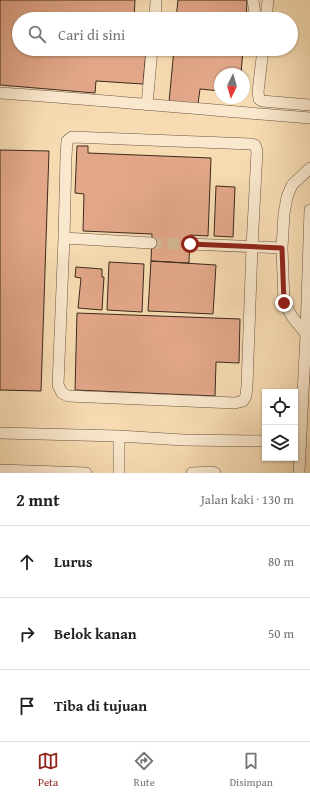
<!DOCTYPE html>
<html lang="id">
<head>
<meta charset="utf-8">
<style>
  body { margin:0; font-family:"Gentium Book Plus",serif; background:#f6f6f6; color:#202124 }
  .controls { position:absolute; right:12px; bottom:12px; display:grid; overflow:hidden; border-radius:0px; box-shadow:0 1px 3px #0004 }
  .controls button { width:36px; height:36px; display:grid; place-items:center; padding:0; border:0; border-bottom:1px solid #e0e0e0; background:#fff; color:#202124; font:20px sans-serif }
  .compass { position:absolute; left:214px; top:68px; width:36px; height:36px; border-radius:50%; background:#fff; box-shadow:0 1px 3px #0004; rotate:185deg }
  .stop { position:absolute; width:12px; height:12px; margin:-9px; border:3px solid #8f2418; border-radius:50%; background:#fff }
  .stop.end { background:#8f2418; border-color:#fff; box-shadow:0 1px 4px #0008 }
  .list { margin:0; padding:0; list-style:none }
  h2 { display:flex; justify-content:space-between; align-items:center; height:52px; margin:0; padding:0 16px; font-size:17px }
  h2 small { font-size:13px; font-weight:400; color:#757577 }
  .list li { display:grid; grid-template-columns:26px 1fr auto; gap:12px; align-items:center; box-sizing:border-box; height:72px; padding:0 16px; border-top:1px solid #e0e0e0 }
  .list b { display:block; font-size:15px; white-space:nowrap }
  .list em { font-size:13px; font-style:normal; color:#757577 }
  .icon { flex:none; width:22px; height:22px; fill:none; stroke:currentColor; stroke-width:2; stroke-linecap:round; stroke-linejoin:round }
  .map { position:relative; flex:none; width:310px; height:473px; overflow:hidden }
  .search { position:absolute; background:#fff; box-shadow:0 1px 3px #0004; left:12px; right:12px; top:12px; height:44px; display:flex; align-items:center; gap:10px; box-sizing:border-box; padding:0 14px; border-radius:22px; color:#757577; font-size:15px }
  .sheet { height:268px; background:#fff }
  nav { display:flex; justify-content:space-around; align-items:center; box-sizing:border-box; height:56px; border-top:1px solid #e0e0e0; background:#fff; font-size:11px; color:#757577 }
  nav a { display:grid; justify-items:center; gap:2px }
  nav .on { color:#8f2418 }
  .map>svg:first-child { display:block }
</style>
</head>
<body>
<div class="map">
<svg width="310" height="473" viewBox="0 0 310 473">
  <rect width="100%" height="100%" fill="#f7dcb3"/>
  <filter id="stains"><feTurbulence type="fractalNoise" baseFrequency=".005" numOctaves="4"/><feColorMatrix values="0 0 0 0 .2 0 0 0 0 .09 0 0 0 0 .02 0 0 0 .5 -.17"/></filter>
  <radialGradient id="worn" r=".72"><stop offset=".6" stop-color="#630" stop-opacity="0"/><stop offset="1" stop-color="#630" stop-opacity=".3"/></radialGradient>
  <path fill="#e2a789" stroke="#3c2a1c" d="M0 0H135L134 19H19V49H131V50L146 51 143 84 96 81 95 93 0 85Z
    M178 0H247L246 19H176Z
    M174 49H243L241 74H220V91L200 89 198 104 169 102Z
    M77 146H88V153L211 158 208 236 190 235 189 263 151 261 152 234 83 231 84 194 75 193Z
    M0 150 49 151 41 391 0 390Z
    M216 186 235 187 233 237 214 236Z
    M151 261 216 265 213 314 148 311Z
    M109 262 144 264 142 312 107 310Z
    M76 267 102 269V277H104L102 310 78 308 81 278 75 277Z
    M77 313 240 319 239 363 216 362 215 396 75 390Z"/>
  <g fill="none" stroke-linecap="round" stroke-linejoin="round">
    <path stroke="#d2b895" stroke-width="11" stroke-dasharray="11 5.5" stroke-linecap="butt" d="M151 243 190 244"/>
    <g stroke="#6b5642" stroke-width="12">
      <path id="minor" d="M253 0 255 14 262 19
        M155 19 156 0
        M266 19 268 0
        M263 49 258 92 259 99 262 101 310 105
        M0 93C103 100 207 110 310 118
        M147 105 152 49
        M72 137 251 144 255 145 257 151 252 247 247 386 246 396 243 401 235 403 68 396 62 393 58 385 64 238 66 157 67 141Z
        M64 238 151 243
        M190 244 282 248
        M306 334 293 318 284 303 282 248 284 214 287 197 292 185 310 168
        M0 433 119 436 183 440 265 441
        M119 436V473
        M0 470 86 473
        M192 473 212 472 215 473
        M299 473 306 334 310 210"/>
    </g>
    <use href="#minor" stroke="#fae8ce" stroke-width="11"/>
  </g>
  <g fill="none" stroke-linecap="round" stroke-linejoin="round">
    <path stroke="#8f2418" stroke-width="5" d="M190 244 282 248 284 303"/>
  </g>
  <rect width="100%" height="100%" filter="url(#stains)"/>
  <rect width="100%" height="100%" fill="url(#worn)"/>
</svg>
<div class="controls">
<button><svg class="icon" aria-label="locate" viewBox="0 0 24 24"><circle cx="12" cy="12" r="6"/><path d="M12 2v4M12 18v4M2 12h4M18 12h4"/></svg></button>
<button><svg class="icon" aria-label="layers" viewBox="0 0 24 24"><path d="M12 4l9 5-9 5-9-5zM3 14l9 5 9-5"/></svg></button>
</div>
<svg class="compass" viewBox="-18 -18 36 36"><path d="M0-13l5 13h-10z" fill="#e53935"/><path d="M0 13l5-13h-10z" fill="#757577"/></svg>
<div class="stop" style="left:190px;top:244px"></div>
<div class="stop end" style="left:284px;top:303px"></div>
<div class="search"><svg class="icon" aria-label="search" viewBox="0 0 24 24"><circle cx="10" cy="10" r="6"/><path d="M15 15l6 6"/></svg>Cari di sini</div>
</div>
<section class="sheet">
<h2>2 mnt<small>Jalan kaki · 130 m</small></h2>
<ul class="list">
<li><svg class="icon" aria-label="ahead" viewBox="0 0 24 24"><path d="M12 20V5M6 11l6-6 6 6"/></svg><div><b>Lurus</b></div><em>80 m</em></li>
<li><svg class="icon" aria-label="right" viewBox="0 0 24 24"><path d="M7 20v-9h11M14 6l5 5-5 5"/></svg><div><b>Belok kanan</b></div><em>50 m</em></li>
<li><svg class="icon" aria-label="arrive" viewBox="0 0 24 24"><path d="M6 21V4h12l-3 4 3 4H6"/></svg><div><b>Tiba di tujuan</b></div></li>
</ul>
</section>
<nav>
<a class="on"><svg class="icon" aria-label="map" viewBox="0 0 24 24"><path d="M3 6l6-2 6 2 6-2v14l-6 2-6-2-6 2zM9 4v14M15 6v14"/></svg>Peta</a>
<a><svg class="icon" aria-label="directions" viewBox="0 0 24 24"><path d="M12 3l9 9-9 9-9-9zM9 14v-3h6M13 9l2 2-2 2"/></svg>Rute</a>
<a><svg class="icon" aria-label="saved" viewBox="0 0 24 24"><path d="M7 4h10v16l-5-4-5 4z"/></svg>Disimpan</a>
</nav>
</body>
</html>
